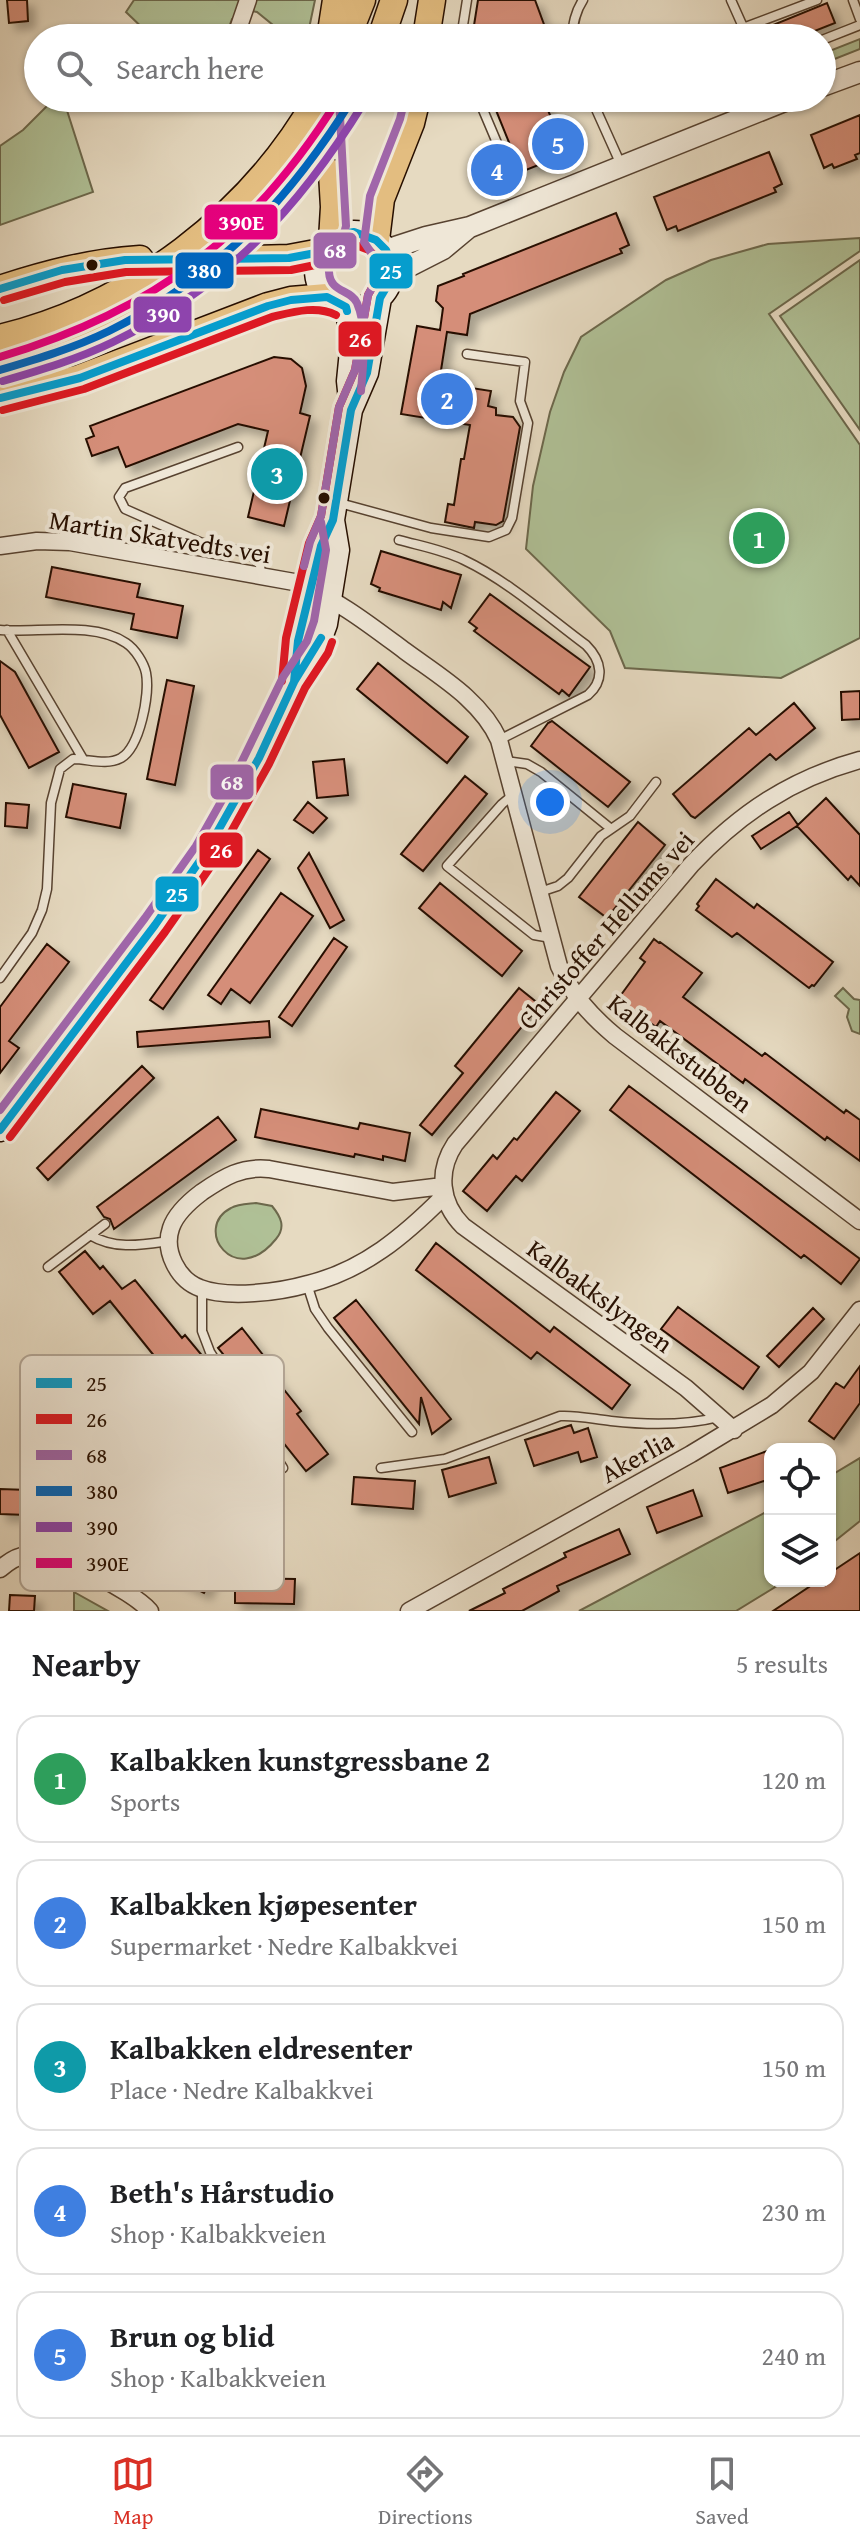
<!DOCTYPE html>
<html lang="en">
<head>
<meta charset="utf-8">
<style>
  body { margin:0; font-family:"Gentium Book Plus",serif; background:#f6f6f6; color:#202124 }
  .controls { position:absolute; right:24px; bottom:24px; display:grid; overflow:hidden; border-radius:16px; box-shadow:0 2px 6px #0004 }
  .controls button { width:72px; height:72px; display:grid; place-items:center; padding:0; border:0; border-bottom:2px solid #e0e0e0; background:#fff; color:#202124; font:40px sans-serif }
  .you { position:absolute; left:550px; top:802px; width:28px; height:28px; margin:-20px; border:6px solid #fff; border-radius:50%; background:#1a73e8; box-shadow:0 0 0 12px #1a73e833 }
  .badge { display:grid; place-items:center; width:52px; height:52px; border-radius:50%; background:#d93025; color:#fff; font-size:26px; font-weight:700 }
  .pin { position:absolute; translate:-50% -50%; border:4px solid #fff; box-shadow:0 2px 8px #0006 }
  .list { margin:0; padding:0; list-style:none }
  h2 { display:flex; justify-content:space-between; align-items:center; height:104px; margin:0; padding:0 32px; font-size:34px }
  h2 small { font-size:26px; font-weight:400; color:#757577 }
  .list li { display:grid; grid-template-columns:52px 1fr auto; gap:24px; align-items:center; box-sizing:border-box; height:128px; margin:0 16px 16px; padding:0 16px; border:2px solid #e0e0e0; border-radius:24px }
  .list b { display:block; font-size:30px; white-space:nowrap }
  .list p { margin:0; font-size:26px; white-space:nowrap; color:#757577 }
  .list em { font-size:26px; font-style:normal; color:#757577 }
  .icon { flex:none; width:44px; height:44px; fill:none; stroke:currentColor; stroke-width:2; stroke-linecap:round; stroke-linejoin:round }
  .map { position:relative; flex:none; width:860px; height:1611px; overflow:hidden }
  .search { position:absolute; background:#fff; box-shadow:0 2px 6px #0004; left:24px; right:24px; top:24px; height:88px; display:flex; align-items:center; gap:20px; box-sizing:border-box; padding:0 28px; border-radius:44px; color:#757577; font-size:30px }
  .sheet { height:824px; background:#fff }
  nav { display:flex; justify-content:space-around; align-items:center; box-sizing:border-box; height:112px; border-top:2px solid #e0e0e0; background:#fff; font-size:22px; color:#757577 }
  nav a { display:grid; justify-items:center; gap:4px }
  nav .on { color:#d93025 }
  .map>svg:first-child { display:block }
</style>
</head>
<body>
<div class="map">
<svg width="860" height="1611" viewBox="0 0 860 1611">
  <defs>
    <filter id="shadow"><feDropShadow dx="7" dy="7" stdDeviation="4" flood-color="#0004"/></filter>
  </defs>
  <rect width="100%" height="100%" fill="#e6dac1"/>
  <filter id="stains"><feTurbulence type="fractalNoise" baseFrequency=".0025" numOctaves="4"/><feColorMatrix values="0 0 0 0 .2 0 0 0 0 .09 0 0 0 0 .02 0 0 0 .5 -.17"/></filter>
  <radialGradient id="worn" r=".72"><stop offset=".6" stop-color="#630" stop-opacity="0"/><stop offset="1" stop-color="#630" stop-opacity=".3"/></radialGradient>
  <path fill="#b0c197" stroke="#6c684c" stroke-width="2" d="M134 0H315L307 38H289L257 12 244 10 232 19 225 38H153L126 12Z
    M860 39V49L822 64V54Z
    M55 98H63L93 192 0 225V146L23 130Z
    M860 238V251L769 314 860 445V638L781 678 625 668 610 631 526 549 533 486 550 412 564 372 581 337 666 280 711 260 768 244Z
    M860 260V430L780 316Z
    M843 988 854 999 860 1000V1034L852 1031 847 1017 849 1009 835 996Z
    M256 1203 272 1206C281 1217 286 1227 276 1239 235 1290 192 1228 231 1208 238 1204 248 1204 256 1203Z
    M860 1458V1521L830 1545V1476Z
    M770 1510V1581H785L736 1611H579Z
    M74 1592 108 1611H74Z"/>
  <path fill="#d58e79" stroke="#270f00" stroke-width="2" filter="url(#shadow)" d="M7 0H27L28 21 9 23Z
    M478 0H535L549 38H472Z
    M827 3 835 23 797 38H778L773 25Z
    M491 98H543L566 154 521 172Z
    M860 115V153L855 155 857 159 834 168 832 164 824 168 811 135Z
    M769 152 782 184 774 188 776 192 678 231 676 226 667 230 654 197Z
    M616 213 629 245 620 249 622 253 470 314 467 335 447 332 439 383 491 391 488 406 496 408V415L513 417 520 427 503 521 496 525 475 522 474 528 445 522 448 504 454 505 461 459H464L470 425 401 414 417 326 440 330 443 308 436 301 438 286 464 276 463 274Z
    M274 357 291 359 302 368 306 386 300 413 310 416 284 526 248 517 268 431 238 424 126 467 118 447 92 456 86 439 94 436 90 426Z
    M381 551 461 575 451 608 443 602 441 610 379 591 380 588 371 584Z
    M52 567 140 584 137 597 183 606 177 638 131 629 134 614 46 597Z
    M490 594 590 667 569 696 562 690 559 694 474 631 477 628 469 622Z
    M0 661 15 672 59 752 29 768 0 715Z
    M378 663 468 737 447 763 357 689Z
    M167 680 194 686 175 785 147 779Z
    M860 691V719L842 720 841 692Z
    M794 703 815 728 776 760 770 754 695 818 691 816 673 794 749 728 756 735Z
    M552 721 630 782 608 807 531 746 548 723Z
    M344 759 348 795 317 798 313 762Z
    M465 776 487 794 423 871 401 854Z
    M73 784 126 794 120 828 66 817Z
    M826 798 860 835V886L851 876 848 880 797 826 761 849 752 836 789 812 798 825Z
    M308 802 327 818 313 833 294 820Z
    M6 803 29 805 27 828 5 826Z
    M638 822 665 845 607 918 579 897Z
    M258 850 270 859 163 1009 150 1000Z
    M309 853 344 920 330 928 298 868Z
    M716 879 754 908 757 904 833 962 814 986 812 985 809 988 737 933 732 937 696 910 699 906 697 904Z
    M440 883 522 951 502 976 419 908Z
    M281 893 313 916 250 1003 231 989 221 1004 208 995Z
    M334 938 347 947 292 1026 279 1017Z
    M654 939 659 943 660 942 702 973 683 997 762 1056 765 1053 844 1113 846 1110 860 1120V1161L827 1137 825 1140 745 1079 743 1083 660 1021 656 1027 618 999 645 962 640 958Z
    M47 944 69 962 9 1041 19 1048 0 1073V1007Z
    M519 988 540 1005 432 1135 420 1125 463 1073 455 1066Z
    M269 1021 270 1037 138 1047 137 1032Z
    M142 1066 154 1078 48 1180 37 1168Z
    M629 1086 860 1259 841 1284 804 1255 801 1258 610 1110Z
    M556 1092 580 1111 522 1181 516 1176 487 1211 463 1191 493 1155 497 1159 514 1138 517 1140Z
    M261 1109 358 1129 360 1123 410 1133 405 1161 383 1156V1160L355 1154 354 1157 255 1137Z
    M218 1117 236 1140 114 1229 110 1219 104 1217 97 1207Z
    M436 1243 550 1332 554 1327 630 1385 612 1409 537 1352 531 1359 416 1270Z
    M85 1251 100 1269 103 1266 122 1289 135 1280 182 1338 185 1335 205 1359 176 1383 110 1301 93 1314 59 1272Z
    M356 1300 451 1419 432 1434 421 1397 419 1424 334 1318Z
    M678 1307 759 1367 743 1389 661 1329Z
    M813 1308 824 1319 779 1367 767 1356Z
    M242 1328 274 1369 270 1372 301 1411 297 1414 328 1454 306 1471 274 1431 276 1429 257 1406 260 1404 247 1388 249 1386 218 1348Z
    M860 1366V1403L834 1439 809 1421 836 1383 844 1388Z
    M571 1425 574 1433 588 1428 597 1457 581 1462 578 1452 534 1466 525 1440Z
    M770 1450V1479L728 1493 720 1468Z
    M489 1457 496 1483 449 1497 442 1470Z
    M354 1477 415 1481 413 1509 352 1504Z
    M0 1489 56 1491 55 1516 0 1514Z
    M693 1490 702 1516 657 1533 647 1507Z
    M89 1507 215 1571 204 1593 132 1556 128 1564 74 1537Z
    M619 1529 630 1554 557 1586 559 1591 522 1611H469L505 1593 503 1589 566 1557 564 1553Z
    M860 1553V1611H773L818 1581H830V1573Z
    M235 1578 295 1579 294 1604 235 1603Z
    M10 1595 35 1596 34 1611H9Z"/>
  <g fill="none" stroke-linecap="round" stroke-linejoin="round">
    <g stroke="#574230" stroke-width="11">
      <path id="service" d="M731 0 748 38
        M853 0 860 19
        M743 28 817 0
        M461 38 467 0
        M572 38C573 24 575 12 583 0
        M822 40 860 25
        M478 98 503 157
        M591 98 622 167
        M238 447 125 488 119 497 125 509 202 543 249 553 260 565 261 575
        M336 502 431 528 489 537 506 530 512 518 528 423 520 401 525 362 467 354
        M399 540C421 546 444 550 464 560 508 581 547 616 586 645 602 661 605 680 588 695L499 740
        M0 630C37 633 94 621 126 643 135 649 144 663 146 673 150 694 140 747 121 758 106 766 89 759 73 759L60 769 51 803 47 889 42 910 32 933 0 978
        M7 630 83 759
        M506 761 527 764 541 772 610 828
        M514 794 502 804 447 866 534 935 551 938
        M540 892 558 886 568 878 601 836 630 816 656 782
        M90 1235C115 1250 141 1245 169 1241
        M48 1267 105 1224
        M307 1284 315 1309 328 1328 412 1432
        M202 1289V1331L210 1352 283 1468
        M381 1468 445 1459 560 1416C577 1415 593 1419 611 1421 647 1425 684 1426 719 1417"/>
    </g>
    <g stroke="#574230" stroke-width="19">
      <path id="minor" d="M235 38 248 0
        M0 546 37 541 70 542 294 582C336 598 370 625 405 651 439 676 481 700 499 740L559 966C573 996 590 1015 615 1036L860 1221
        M443 1186 393 1192 269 1169C242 1166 224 1177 202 1192 190 1201 176 1213 171 1228 163 1251 178 1280 200 1288 228 1299 280 1292 308 1284 364 1270 404 1236 444 1196
        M734 1430 686 1388 463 1226C440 1203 437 1171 455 1144L691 865C740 813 791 779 860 760
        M0 1569C8 1562 17 1556 27 1555 56 1551 131 1590 150 1611
        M409 1611 691 1454 772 1405 811 1372 860 1310"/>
    </g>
    <g stroke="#574230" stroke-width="23">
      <path id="tertiary" d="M822 86 860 72
        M386 250 426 237 470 227 792 98
        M392 275 443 249 467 229"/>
    </g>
    <g stroke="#270f00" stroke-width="25">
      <path id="secondary" d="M316 270a38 38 0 1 1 76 0a38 38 0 1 1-76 0Z
        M346 307 352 341 348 381 351 409
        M295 677 298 641 321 546 333 520 351 410 367 373 380 298
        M0 1130 155 925 206 852 241 792 294 682 318 646 326 624 338 550 333 520"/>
    </g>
    <g stroke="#270f00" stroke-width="29">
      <path id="trunk" d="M331 32 336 0
        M347 38 362 0
        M381 38 394 0
        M426 38 432 0
        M332 173 334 207 332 240
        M376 240 381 199 411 123 417 98
        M253 259 289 258 321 252
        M0 289C46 274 91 262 140 259
        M0 338C132 306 251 216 318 98
        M0 370C151 333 278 233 353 98
        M0 398 80 378 268 306 291 300 327 297"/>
    </g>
    <use href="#service" stroke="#efe7d7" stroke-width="8"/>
    <use href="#minor" stroke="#efe7d7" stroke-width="16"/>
    <use href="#tertiary" stroke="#efe7d7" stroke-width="20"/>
    <use href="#secondary" stroke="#efe7d7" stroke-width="22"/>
    <use href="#trunk" stroke="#e3bd80" stroke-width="26"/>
    <g stroke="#efe7d7" stroke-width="14">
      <path id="bus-1" d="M0 289 62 270 125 260 289 258 321 252 332 240 343 234 354 232 376 240 386 250 392 266 390 281 380 298 367 373 351 410 333 520 321 546 298 641 294 682
        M0 398 80 378 268 306 291 300 327 297 346 307 347 311
        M0 1130 155 925 206 852 259 758 294 682 321 638"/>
    </g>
    <g stroke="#efe7d7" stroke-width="14">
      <path id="bus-2" d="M4 300 65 282 126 272 291 270 325 263 339 250 353 244 369 250 376 257 380 267 378 277 368 295 355 370 339 407 321 516 309 543 286 638 282 681
        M3 410 84 389 272 317C293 312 316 305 336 315
        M10 1137 165 932 216 859 269 764 305 688 328 653 332 642"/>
    </g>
    <g stroke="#efe7d7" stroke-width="14">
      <path id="bus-3" d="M339 98 346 226C343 242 327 257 329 272 330 293 351 289 357 303 368 328 363 364 361 391
        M304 566 310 542 321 516 339 407 355 370 368 295 380 274 378 263 364 242 370 196 400 119 405 98
        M0 1110 145 918 196 846 230 786 283 677 307 641 314 621 326 550 321 522"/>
    </g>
    <g stroke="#efe7d7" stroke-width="14">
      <path id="bus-4" d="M0 370C37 359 74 348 109 331 218 277 290 199 353 98"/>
    </g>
    <g stroke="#efe7d7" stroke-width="14">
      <path id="bus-5" d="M3 381C41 370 78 359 113 342 225 288 299 208 363 104"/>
    </g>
    <g stroke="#efe7d7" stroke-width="14">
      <path id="bus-6" d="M0 357C156 310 253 236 339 98"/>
    </g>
    <use href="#bus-1" stroke="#069dcd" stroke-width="8"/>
    <use href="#bus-2" stroke="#dd1923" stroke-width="8"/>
    <use href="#bus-3" stroke="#a066aa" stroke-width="8"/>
    <use href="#bus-4" stroke="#0065bd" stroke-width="8"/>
    <use href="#bus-5" stroke="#8e44ad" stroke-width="8"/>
    <use href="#bus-6" stroke="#e5007d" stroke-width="8"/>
  </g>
  <g fill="#270f00" stroke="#efe7d7" stroke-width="3">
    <circle cx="92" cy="265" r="7"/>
    <circle cx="324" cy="498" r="7"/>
  </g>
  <g text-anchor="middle" stroke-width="8" stroke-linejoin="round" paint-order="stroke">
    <g font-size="26" fill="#270f00" stroke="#efe7d7">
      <text transform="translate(160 537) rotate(9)" y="9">Martin Skatvedts vei</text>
      <text transform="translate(606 930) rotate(-49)" y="9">Christoffer Hellums vei</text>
      <text transform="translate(680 1053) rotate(38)" y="9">Kalbakkstubben</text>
      <text transform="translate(600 1296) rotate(36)" y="9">Kalbakkslyngen</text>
      <text transform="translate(637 1457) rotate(-29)" y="9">Akerlia</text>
    </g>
  </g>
  <rect x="20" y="1355" width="264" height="236" rx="12" fill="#efe7d7" stroke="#b3a696" stroke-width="2"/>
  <rect x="36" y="1378" width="36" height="10" fill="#069dcd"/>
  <rect x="36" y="1414" width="36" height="10" fill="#dd1923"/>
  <rect x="36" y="1450" width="36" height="10" fill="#a066aa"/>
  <rect x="36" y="1486" width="36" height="10" fill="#0065bd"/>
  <rect x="36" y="1522" width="36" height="10" fill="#8e44ad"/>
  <rect x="36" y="1558" width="36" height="10" fill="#e5007d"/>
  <g font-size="22" fill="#270f00">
    <text x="86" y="1391">25</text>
    <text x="86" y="1427">26</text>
    <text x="86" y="1463">68</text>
    <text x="86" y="1499">380</text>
    <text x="86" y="1535">390</text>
    <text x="86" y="1571">390E</text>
  </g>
  <g stroke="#efe7d7" stroke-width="3">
    <rect x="203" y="203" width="76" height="38" rx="8" fill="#e5007d"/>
    <rect x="312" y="231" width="46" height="39" rx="8" fill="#a066aa"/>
    <rect x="174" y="251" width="61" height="39" rx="8" fill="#0065bd"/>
    <rect x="368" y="252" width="46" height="38" rx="8" fill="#069dcd"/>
    <rect x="132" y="295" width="61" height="39" rx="8" fill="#8e44ad"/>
    <rect x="337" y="320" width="46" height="38" rx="8" fill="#dd1923"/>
    <rect x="209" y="763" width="46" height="38" rx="8" fill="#a066aa"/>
    <rect x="198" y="831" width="46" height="38" rx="8" fill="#dd1923"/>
    <rect x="154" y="875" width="46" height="38" rx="8" fill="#069dcd"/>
  </g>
  <g font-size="22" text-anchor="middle" font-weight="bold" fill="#fff">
    <text x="241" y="230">390E</text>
    <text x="335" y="258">68</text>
    <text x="204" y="278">380</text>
    <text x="391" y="279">25</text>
    <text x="163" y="322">390</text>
    <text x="360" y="347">26</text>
    <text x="232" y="790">68</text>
    <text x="221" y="858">26</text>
    <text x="177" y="902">25</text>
  </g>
  <rect width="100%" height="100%" filter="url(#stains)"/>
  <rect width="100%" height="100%" fill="url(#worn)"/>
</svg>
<div class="controls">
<button><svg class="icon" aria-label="locate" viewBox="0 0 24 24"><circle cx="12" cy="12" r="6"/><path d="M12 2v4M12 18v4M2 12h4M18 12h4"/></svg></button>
<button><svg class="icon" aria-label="layers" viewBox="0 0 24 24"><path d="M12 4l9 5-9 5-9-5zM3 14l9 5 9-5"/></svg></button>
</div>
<div class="you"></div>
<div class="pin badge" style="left:759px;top:538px;background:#2e9e5b">1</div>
<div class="pin badge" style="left:447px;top:399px;background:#3f7fe0">2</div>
<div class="pin badge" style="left:277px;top:474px;background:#0f9aa8">3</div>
<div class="pin badge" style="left:497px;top:170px;background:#3f7fe0">4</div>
<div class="pin badge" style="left:558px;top:144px;background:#3f7fe0">5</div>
<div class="search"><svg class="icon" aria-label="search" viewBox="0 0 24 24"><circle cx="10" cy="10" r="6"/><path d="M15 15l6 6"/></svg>Search here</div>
</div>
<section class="sheet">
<h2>Nearby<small>5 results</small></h2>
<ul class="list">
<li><span class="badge" style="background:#2e9e5b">1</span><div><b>Kalbakken kunstgressbane 2</b><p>Sports</p></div><em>120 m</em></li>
<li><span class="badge" style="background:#3f7fe0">2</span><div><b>Kalbakken kjøpesenter</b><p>Supermarket · Nedre Kalbakkvei</p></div><em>150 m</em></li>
<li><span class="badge" style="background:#0f9aa8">3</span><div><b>Kalbakken eldresenter</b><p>Place · Nedre Kalbakkvei</p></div><em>150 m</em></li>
<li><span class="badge" style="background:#3f7fe0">4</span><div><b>Beth's Hårstudio</b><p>Shop · Kalbakkveien</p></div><em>230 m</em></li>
<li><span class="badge" style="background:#3f7fe0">5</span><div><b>Brun og blid</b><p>Shop · Kalbakkveien</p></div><em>240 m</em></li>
</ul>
</section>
<nav>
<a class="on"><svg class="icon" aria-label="map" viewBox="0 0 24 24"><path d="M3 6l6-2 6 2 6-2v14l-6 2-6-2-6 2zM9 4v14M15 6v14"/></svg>Map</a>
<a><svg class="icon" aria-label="directions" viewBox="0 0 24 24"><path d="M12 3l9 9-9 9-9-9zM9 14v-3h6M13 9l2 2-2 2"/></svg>Directions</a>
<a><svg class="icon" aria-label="saved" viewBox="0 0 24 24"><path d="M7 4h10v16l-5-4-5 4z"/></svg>Saved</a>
</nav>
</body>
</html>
